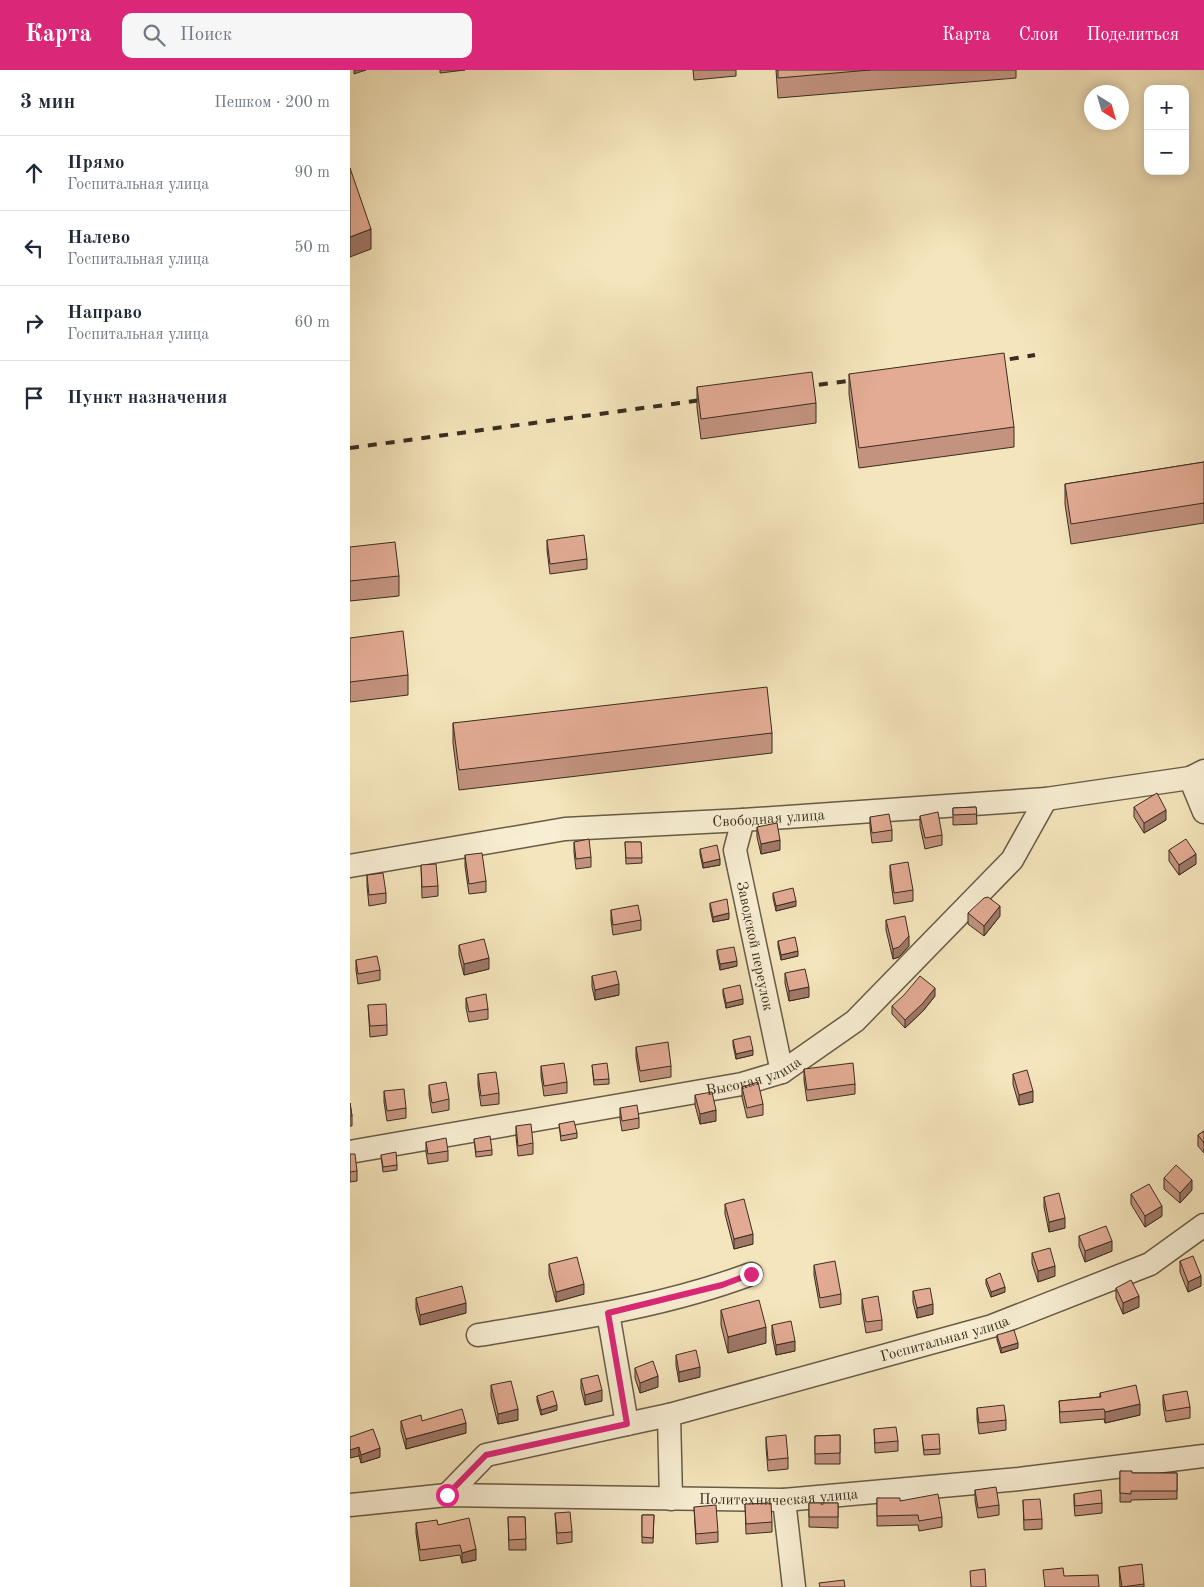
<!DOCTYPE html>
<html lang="ru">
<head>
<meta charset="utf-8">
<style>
  body { margin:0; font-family:"Old Standard TT",serif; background:#f6f6f7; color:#1f2937 }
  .controls { position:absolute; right:15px; top:15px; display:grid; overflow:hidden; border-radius:10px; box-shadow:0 2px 12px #0003 }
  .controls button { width:45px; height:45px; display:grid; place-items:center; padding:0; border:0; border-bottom:1px solid #e0e1e3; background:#fff; color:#1f2937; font:25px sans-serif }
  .compass { position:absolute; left:734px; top:15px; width:45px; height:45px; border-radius:50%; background:#fff; box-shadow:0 2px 12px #0003; rotate:143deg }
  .stop { position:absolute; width:15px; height:15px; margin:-11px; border:4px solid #db2777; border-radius:50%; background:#fff }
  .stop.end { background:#db2777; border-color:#fff; box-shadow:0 1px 5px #0008 }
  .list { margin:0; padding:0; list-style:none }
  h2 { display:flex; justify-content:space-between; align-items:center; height:65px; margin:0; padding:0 20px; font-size:21px }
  h2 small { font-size:16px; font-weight:400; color:#747a83 }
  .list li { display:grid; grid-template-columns:32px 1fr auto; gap:15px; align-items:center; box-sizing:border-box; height:75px; padding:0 20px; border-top:1px solid #e0e1e3 }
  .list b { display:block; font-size:19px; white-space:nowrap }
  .list p { margin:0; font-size:16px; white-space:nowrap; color:#747a83 }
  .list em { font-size:16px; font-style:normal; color:#747a83 }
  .icon { flex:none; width:28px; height:28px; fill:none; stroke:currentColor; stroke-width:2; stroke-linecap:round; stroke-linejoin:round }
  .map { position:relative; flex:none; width:854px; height:1517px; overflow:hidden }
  header { display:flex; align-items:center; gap:30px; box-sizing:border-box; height:70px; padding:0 25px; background:#db2777; color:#fff }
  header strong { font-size:24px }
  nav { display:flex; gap:28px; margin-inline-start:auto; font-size:18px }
  .search { width:350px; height:45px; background:#f6f6f7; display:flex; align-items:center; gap:12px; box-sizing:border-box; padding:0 18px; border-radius:10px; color:#747a83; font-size:19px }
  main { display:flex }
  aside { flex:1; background:#fff }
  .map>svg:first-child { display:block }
</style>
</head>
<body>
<header>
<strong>Карта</strong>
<div class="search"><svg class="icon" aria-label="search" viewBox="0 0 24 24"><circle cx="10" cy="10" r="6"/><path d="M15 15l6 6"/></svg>Поиск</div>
<nav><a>Карта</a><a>Слои</a><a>Поделиться</a></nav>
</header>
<main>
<aside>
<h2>3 мин<small>Пешком · 200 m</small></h2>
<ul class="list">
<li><svg class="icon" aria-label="ahead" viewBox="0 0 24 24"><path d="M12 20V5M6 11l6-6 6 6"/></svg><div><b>Прямо</b><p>Госпитальная улица</p></div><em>90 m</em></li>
<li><svg class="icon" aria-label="left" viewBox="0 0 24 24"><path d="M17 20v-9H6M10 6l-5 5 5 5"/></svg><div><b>Налево</b><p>Госпитальная улица</p></div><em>50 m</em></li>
<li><svg class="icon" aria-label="right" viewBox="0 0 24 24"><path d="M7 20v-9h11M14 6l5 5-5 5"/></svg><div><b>Направо</b><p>Госпитальная улица</p></div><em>60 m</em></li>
<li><svg class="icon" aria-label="arrive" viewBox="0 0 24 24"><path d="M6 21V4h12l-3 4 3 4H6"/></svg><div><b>Пункт назначения</b></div></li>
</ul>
</aside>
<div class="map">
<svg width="854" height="1517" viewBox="0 0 854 1517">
  <rect width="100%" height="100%" fill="#f5e5bc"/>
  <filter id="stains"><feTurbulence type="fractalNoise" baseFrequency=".004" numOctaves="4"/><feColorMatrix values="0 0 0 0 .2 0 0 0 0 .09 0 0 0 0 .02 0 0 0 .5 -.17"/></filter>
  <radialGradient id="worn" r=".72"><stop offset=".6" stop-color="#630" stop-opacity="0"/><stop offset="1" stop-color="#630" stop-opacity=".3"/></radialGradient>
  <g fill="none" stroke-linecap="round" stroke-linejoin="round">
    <g stroke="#685b46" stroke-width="25">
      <g id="minor">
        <path d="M840 708 854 742"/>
        <path id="s1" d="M393 750 385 780 432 1002"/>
        <path id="s2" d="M0 796 215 759 393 750 696 729 840 708 854 701"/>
        <path id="s3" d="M0 1082 392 1014 432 1002 505 951 662 790 696 729"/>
        <path d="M258 1243 277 1354 319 1345"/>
        <path d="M128 1265C220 1250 313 1237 401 1204"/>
        <path d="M97 1425 136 1385 277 1354"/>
        <path id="s4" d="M321 1429 319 1345 642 1256 800 1194 854 1155"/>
        <path d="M434 1430 444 1517"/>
        <path id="s5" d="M0 1435 97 1425 434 1430 669 1409 854 1386"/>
      </g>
    </g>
    <use href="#minor" stroke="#f8eed3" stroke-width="22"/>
    <path stroke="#392d1f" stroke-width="4" stroke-dasharray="9 9" stroke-linecap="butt" d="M642 292 685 285
      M451 317 513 309
      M0 378 359 329"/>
  </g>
  <path fill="#c3937f" stroke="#392d1f" d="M90 0H115L90 3Z
    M343 0H386V6L344 10Z
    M426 0H666V8L428 28Z
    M499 304 664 357V377L509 398 499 324Z
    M347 317 466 333V353L351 369 347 338Z
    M854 392V453L721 474 715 434V414Z
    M197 470 237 489V499L200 504 197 480Z
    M0 477 49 506V526L0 531Z
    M0 568 58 605V625L0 632Z
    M103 653 422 663V683L109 720 103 673Z
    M626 737 627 754 603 755V738Z
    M784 737 816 750 794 763 784 747Z
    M570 746 592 765V775L575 779 570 756Z
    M520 747 542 760V771L522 773 520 757Z
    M407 757 430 780 411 784 407 767Z
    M224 772 241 787V797L226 799 224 782Z
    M275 772H291L292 793 276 794Z
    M350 779 370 795 353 798 350 784Z
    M819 780 846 794 829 805 819 791Z
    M115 785 136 811V822L119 824 115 796Z
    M71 795 88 816V826L72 828Z
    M540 795 563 820V831L544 834 540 806Z
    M17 805 36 823V833L19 836 17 816Z
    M423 823 446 836 426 841 423 828Z
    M360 833 379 849 363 852 360 838Z
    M261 840 291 850V860L263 865 261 850Z
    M618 843 650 846 634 866 618 854Z
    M536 850 559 876 549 887 543 889 536 860Z
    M428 871 448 886 431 890 428 876Z
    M109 875 139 899 114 905 109 885Z
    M367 880 387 896 370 900 367 885Z
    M6 890 30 900V910L8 914 6 900Z
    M435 903 459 927 439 931 435 913Z
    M242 906 269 925 245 930 242 917Z
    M373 919 393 934 376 938 373 924Z
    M585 926 573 941 555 958 542 944V936Z
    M116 928 138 939V949L119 952 116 938Z
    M18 935 37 955V965L20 967Z
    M383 970 403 985 386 989 383 975Z
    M286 977 321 996V1007L290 1012 286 987Z
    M242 995 259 1009V1014L244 1015Z
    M191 996 217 1012V1023L194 1026 191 1006Z
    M454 999 505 1014V1024L457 1031 454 1010Z
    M128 1004 149 1023V1034L131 1036 128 1015Z
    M663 1004 683 1032 669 1035 663 1014Z
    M79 1015 99 1029V1040L82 1043 79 1025Z
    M392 1017 413 1034V1045L397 1048 392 1027Z
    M34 1021 56 1038V1048L37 1051 34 1032Z
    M345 1025 366 1051 350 1054 345 1035Z
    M0 1033 2 1046V1056H0Z
    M270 1038 289 1048V1058L272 1061 270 1049Z
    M209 1054 227 1063V1068L211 1071Z
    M166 1056 183 1073V1084L168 1086 166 1067Z
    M854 1061V1083L848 1076V1065Z
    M124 1069 142 1080V1085L126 1087Z
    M76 1072 98 1081V1091L78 1094 76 1082Z
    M0 1084 7 1101V1111L0 1112Z
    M31 1085 47 1095V1100L33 1102Z
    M814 1108 842 1120 830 1133 814 1119Z
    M781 1124 812 1146 795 1157 781 1134Z
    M694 1127 715 1158 699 1162 694 1137Z
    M375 1134 403 1174 384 1179 375 1144Z
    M729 1166 762 1181 735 1192 729 1176Z
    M682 1183 705 1206 688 1212 682 1193Z
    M830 1191 851 1216 838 1222 830 1202Z
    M199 1194 234 1224 206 1232 199 1205Z
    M464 1195 491 1224V1234L470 1238 464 1205Z
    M636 1209 655 1222 641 1227 636 1214Z
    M766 1218 789 1237 773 1244 766 1228Z
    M563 1221 583 1244 567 1248 563 1232Z
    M66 1228 116 1243 70 1255 66 1239Z
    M512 1229 532 1250V1260L516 1263 512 1239Z
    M371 1240 416 1273 378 1283 371 1255Z
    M422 1255 445 1281 426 1285 422 1265Z
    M647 1265 668 1278 651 1283 647 1270Z
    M326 1285 350 1307 329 1312 326 1295Z
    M285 1298 308 1317 290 1323 285 1308Z
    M231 1309 252 1331 235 1335 231 1319Z
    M141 1315 168 1350 148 1354 141 1326Z
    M750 1323 790 1345 755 1353 754 1349 710 1353 709 1331 750 1327Z
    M813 1325 840 1337V1348L816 1352 813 1335Z
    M187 1326 207 1340 191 1345 187 1331Z
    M627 1338 656 1350V1360L629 1364 627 1349Z
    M51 1351H72L116 1363 56 1379 51 1361Z
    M524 1359 548 1371V1381L525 1383Z
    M490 1365V1394H465V1366Z
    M572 1365 590 1379V1384L574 1385Z
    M0 1367 30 1387 11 1393 9 1386Z
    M416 1367 438 1388V1399L418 1401 416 1377Z
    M770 1401 782 1403H827V1429L781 1430V1432H770Z
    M625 1420 649 1435V1445L628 1448 625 1430Z
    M724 1424 752 1433V1443L725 1446 724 1434Z
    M527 1428 550 1431 592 1447V1457L569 1461 568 1455 527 1456Z
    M673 1430 692 1449V1459L674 1460Z
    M459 1433H488V1458L459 1457Z
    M395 1434 422 1452V1462L396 1464Z
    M344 1437 368 1462V1472L346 1474Z
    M205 1443 222 1462V1472L207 1474Z
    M292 1445H304L303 1473H292Z
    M158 1447H175L176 1480H159Z
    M66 1453 88 1455 126 1490 112 1493 110 1485 70 1491 66 1463Z
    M769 1497 794 1514V1517H770Z"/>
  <path fill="#9f7868" stroke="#392d1f" d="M4 0H16L4 4Z
    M21 159V179L0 187V167Z
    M816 740V750L794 763V753Z
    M430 770V780L411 784V774Z
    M846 784V794L829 805V795Z
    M370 789V795L353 798V793Z
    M446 831V836L426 841V836Z
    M650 836V846L634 866V856Z
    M379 843V849L363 852V847Z
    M559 866V876L549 887 543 889V879Z
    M448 881V886L431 890V885Z
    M139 888V899L114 905V894Z
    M387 891V896L370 900V894Z
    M269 914V925L245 930V920Z
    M459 917V927L439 931V921Z
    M585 918V926L573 941 555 958V950Z
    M393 929V934L376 938V933Z
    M403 980V985L386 989V984Z
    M683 1021V1032L669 1035V1025Z
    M366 1040V1051L350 1054V1044Z
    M842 1110V1120L830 1133V1123Z
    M812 1136V1146L795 1157V1146Z
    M715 1148V1158L699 1162V1152Z
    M403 1164V1174L384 1179V1169Z
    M762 1171V1181L735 1192V1181Z
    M705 1196V1206L688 1212V1201Z
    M851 1206V1216L838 1222V1212Z
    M234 1214V1224L206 1232V1222Z
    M655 1217V1222L641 1227V1222Z
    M789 1226V1237L773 1244V1233Z
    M116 1233V1243L70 1255V1245Z
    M583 1234V1244L567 1248V1238Z
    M416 1257V1273L378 1283V1267Z
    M445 1271V1281L426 1285V1275Z
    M668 1273V1278L651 1283V1278Z
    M350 1297V1307L329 1312V1302Z
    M308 1306V1317L290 1323V1313Z
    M252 1320V1331L235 1335V1325Z
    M790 1334V1345L755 1353V1342Z
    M207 1335V1340L191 1345V1340Z
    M168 1339V1350L148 1354V1344Z
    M116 1353V1363L56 1379V1369Z
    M9 1377V1386L0 1388V1380Z
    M30 1378V1387L11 1393V1385Z
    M126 1479V1490L112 1493V1483Z"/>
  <path fill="#e3ab94" stroke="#392d1f" d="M428 0H520L428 8Z
    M0 98 21 159 0 167Z
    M654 283 664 357 509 378 499 304Z
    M462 302 466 333 351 349 347 317Z
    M854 392V433L721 454 715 414Z
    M234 465 237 489 200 494 197 470Z
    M45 472 49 506 0 511V477Z
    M53 561 58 605 0 612V568Z
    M417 617 422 663 109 700 103 653Z
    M807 723 816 740 794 753 784 737Z
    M626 737 627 744 603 745V738Z
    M588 742 592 765 575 768 570 746Z
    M539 744 542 760 522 763 520 747Z
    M427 753 430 770 411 774 407 757Z
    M239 769 241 787 226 789 224 772Z
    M836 769 846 784 829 795 819 780Z
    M275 772H291L292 788H276Z
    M367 775 370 789 353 793 350 779Z
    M132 783 136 811 119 814 115 785Z
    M558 792 563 820 544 823 540 795Z
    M86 794 88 816 72 817 71 795Z
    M33 803 36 823 19 825 17 805Z
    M443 818 446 831 426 836 423 823Z
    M638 827 650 836 634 856 618 843 634 828Z
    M377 829 379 843 363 847 360 833Z
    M288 835 291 850 263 855 261 840Z
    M555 846 559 866 549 877 543 879 536 850Z
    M445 867 448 881 431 885 428 871Z
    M134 869 139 888 114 894 109 875Z
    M384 877 387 891 370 894 367 880Z
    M27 886 30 900 8 904 6 890Z
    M455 899 459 917 439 921 435 903Z
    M266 901 269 914 245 920 242 906Z
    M570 906 585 918 573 933 555 950 542 936 554 925Z
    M390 915 393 929 376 933 373 919Z
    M136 924 138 939 119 942 116 928Z
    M36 934 37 955 20 956 18 935Z
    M400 966 403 980 386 984 383 970Z
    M318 972 321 996 290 1001 286 977Z
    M214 993 217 1012 194 1016 191 996Z
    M257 993 259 1009 244 1010 242 995Z
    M503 993 505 1014 457 1020 454 999Z
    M677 1000 683 1021 669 1025 663 1004Z
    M146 1002 149 1023 131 1026 128 1004Z
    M96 1012 99 1029 82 1033 79 1015Z
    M408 1012 413 1034 397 1038 392 1017Z
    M54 1019 56 1038 37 1041 34 1021Z
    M362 1022 366 1040 350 1044 345 1025Z
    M0 1033 2 1046H0Z
    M287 1035 289 1048 272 1051 270 1038Z
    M224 1051 227 1063 211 1066 209 1054Z
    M181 1054 183 1073 168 1076 166 1056Z
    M854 1061V1073L848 1065Z
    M140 1066 142 1080 126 1082 124 1069Z
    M96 1068 98 1081 78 1084 76 1072Z
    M46 1082 47 1095 33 1097 31 1085Z
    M0 1084H5L7 1101 0 1102Z
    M826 1095 842 1110 830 1123 814 1108Z
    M799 1114 812 1136 795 1146 781 1124Z
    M709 1123 715 1148 699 1152 694 1127Z
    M394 1129 403 1164 384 1169 375 1134Z
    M756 1156 762 1171 735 1181 729 1166Z
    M700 1178 705 1196 688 1201 682 1183Z
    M843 1186 851 1206 838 1212 830 1191Z
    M227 1187 234 1214 206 1222 199 1194Z
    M485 1191 491 1224 470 1228 464 1195Z
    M650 1203 655 1217 641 1222 636 1209Z
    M781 1210 789 1226 773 1233 766 1218Z
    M112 1216 116 1233 70 1245 66 1228Z
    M580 1218 583 1234 567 1238 563 1221Z
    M528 1226 532 1250 516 1252 512 1229Z
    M409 1230 416 1257 378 1267 371 1240Z
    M441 1251 445 1271 426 1275 422 1255Z
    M664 1260 668 1273 651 1278 647 1265Z
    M346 1280 350 1297 329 1302 326 1285Z
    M303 1291 308 1306 290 1313 285 1298Z
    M248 1305 252 1320 235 1325 231 1309Z
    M161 1311 168 1339 148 1344 141 1315Z
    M786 1315 790 1334 755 1342 754 1339 710 1342 709 1331 751 1327 750 1323Z
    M203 1321 207 1335 191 1340 187 1326Z
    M837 1321 840 1337 816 1341 813 1325Z
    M654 1335 656 1350 629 1353 627 1338Z
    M112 1339 116 1353 56 1369 51 1351 71 1345 72 1351Z
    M546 1357 548 1371 525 1373 524 1359Z
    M23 1359 30 1378 11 1385 9 1377 0 1380V1367Z
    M589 1364 590 1379 574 1380 572 1365Z
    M436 1365 438 1388 418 1390 416 1367Z
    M490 1365V1383L465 1384V1366Z
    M770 1401H782V1403H827V1421H781V1424L770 1423Z
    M646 1417 649 1435 628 1438 625 1420Z
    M751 1420 752 1433 725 1436 724 1424Z
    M588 1424 592 1447 569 1451 568 1445 527 1446V1428H550V1431Z
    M690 1429 692 1449 674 1450 673 1430Z
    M421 1433 422 1452 396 1454 395 1434Z
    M459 1433H488V1447H459Z
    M366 1435 368 1462 346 1464 344 1437Z
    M220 1442 222 1462 207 1463 205 1443Z
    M292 1445H304L303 1468 292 1467Z
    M158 1447H175L176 1469 159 1470Z
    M119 1448 126 1479 112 1483 110 1475 70 1480 66 1453 87 1450 88 1455Z
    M792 1494 794 1514 772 1517 769 1497Z
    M713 1498 714 1506 748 1505 749 1517H695L693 1500Z
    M635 1499 636 1517H621L620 1501Z
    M494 1510 495 1517H470L469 1513Z"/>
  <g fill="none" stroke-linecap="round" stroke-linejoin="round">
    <path stroke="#db2777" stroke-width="6" d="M97 1425 136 1385 277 1354 258 1243 372 1215 401 1204"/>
  </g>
  <g text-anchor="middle" stroke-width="4.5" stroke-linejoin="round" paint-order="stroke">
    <g font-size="15" fill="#392d1f" stroke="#f8eed3">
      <text dy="5" stroke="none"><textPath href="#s2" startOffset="422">Свободная улица</textPath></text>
      <text dy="5" stroke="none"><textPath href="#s1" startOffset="129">Заводской переулок</textPath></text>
      <text dy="5" stroke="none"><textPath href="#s3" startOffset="411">Высокая улица</textPath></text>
      <text dy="5" stroke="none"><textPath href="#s4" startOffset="370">Госпитальная улица</textPath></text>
      <text dy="5" stroke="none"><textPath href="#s5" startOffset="429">Политехническая улица</textPath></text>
    </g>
  </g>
  <rect width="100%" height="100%" filter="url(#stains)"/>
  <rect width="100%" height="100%" fill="url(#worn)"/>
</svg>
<div class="controls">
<button>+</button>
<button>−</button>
</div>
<svg class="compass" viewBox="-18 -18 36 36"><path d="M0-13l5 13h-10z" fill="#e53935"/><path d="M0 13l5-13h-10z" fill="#747a83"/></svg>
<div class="stop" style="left:97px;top:1425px"></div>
<div class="stop end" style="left:401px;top:1204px"></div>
</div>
</main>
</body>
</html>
